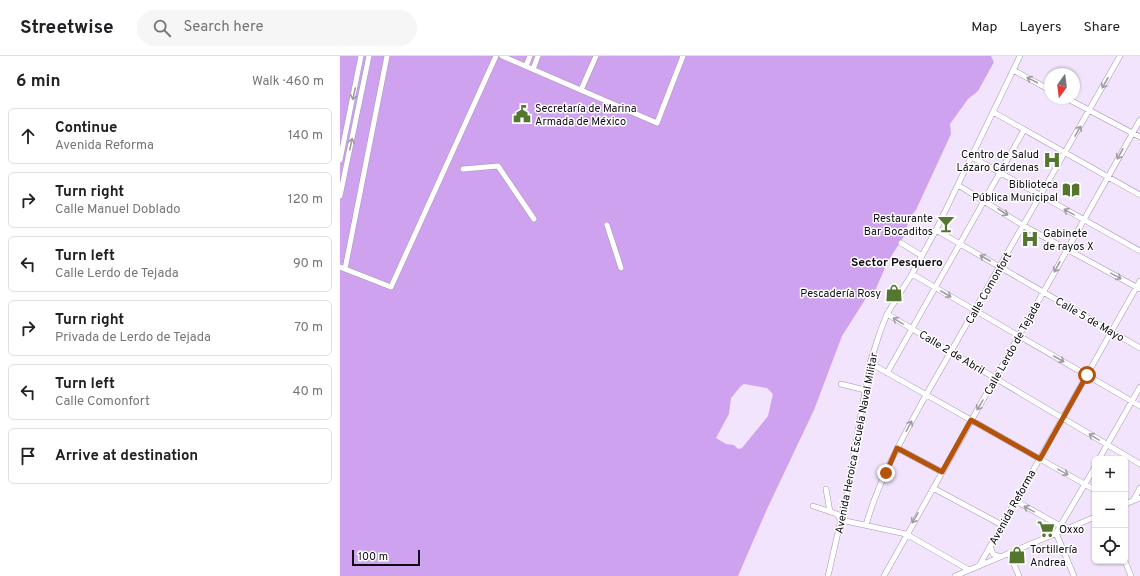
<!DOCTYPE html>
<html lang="en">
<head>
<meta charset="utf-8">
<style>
  body { margin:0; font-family:Overpass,sans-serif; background:#f6f6f6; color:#202124 }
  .controls { position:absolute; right:12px; bottom:12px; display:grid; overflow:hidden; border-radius:6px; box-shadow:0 1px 3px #0004 }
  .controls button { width:36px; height:36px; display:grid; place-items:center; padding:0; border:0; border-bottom:1px solid #e0e0e0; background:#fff; color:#202124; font:20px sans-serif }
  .compass { position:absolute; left:704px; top:12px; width:36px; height:36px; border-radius:50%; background:#fff; box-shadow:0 1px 3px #0004; rotate:194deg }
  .scale { position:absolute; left:12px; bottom:10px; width:68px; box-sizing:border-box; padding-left:4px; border:2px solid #100b15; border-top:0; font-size:11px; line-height:14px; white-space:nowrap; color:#100b15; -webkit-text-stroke:3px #fff; paint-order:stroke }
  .stop { position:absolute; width:12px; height:12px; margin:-9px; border:3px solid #b45309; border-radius:50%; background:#fff }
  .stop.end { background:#b45309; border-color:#fff; box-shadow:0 1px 4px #0008 }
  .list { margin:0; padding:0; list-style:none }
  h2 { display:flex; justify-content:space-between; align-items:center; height:52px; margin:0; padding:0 16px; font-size:17px }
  h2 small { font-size:13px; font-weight:400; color:#757577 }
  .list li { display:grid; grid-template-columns:26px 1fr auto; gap:12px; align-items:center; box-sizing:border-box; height:56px; margin:0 8px 8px; padding:0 8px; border:1px solid #e0e0e0; border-radius:6px }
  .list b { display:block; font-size:15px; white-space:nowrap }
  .list p { margin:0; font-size:13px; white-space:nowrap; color:#757577 }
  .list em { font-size:13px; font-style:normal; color:#757577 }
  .icon { flex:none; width:22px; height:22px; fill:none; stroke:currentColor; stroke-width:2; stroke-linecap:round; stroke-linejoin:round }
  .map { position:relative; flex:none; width:800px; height:520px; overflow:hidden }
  header { display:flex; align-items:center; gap:24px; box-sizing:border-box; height:56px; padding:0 20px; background:#fff; border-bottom:1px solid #e0e0e0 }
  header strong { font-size:19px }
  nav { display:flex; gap:22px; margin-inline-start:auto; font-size:14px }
  .search { width:280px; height:36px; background:#f6f6f6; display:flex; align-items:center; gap:10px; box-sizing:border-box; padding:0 14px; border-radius:22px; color:#757577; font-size:15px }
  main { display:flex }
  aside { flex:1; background:#fff }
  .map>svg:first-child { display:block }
</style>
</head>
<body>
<header>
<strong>Streetwise</strong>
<div class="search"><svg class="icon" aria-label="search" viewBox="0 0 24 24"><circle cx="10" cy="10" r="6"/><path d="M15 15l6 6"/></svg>Search here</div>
<nav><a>Map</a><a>Layers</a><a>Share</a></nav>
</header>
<main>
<aside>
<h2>6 min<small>Walk · 460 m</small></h2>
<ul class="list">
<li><svg class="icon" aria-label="ahead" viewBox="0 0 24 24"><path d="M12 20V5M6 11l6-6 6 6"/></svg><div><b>Continue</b><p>Avenida Reforma</p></div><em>140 m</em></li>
<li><svg class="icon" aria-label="right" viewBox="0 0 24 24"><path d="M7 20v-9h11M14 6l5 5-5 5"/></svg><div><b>Turn right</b><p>Calle Manuel Doblado</p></div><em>120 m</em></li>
<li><svg class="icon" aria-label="left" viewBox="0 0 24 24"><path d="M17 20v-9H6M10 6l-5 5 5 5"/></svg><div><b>Turn left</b><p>Calle Lerdo de Tejada</p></div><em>90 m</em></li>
<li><svg class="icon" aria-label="right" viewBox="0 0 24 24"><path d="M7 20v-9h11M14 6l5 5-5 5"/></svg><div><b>Turn right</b><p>Privada de Lerdo de Tejada</p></div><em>70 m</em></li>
<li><svg class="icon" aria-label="left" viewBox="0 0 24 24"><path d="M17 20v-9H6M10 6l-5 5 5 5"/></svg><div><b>Turn left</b><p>Calle Comonfort</p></div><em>40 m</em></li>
<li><svg class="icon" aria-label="arrive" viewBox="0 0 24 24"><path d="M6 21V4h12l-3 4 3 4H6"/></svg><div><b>Arrive at destination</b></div></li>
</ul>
</aside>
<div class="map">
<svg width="800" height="520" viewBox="0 0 800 520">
  <rect width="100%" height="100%" fill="#f2e4fc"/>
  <path fill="#cfa2f0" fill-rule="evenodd" d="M0 0H651L654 6 638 35 628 43 610 68 611 78 576 154 570 161 564 180 547 207 535 235 528 239 502 280 474 354 427 453 398 520H0ZM404 328 427 332 433 338 428 360 402 392 398 393 394 389 386 388 376 382 389 358 391 342 401 330Z"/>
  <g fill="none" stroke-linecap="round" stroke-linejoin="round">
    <g stroke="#a595b2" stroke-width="6">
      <path id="minor" d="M162 0 317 67 343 0
        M186 10 190 0
        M193 13 198 0
        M673 14 710 34
        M241 34 256 0
        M726 42 800 81
        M653 56 800 139
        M632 101 800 195
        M0 104 21 0
        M123 113 158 110 194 163
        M618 129 684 170 800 233
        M0 140 29 0
        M267 169 281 212
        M596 174 800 292
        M561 187 582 200
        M0 211 51 231 156 0
        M5 213 47 0
        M572 218 800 350
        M547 258 800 408
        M530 307 755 434
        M547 317 684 74
        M501 328 525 334
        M557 392 602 416
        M759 403 800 331
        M593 432 662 469
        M486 433 490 456
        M676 445 724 472
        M793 445 800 432
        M785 448 800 442
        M473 450 497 458 501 464 566 478 629 514
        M526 469C539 423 563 381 586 339L780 0
        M650 490 653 498 660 501
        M669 497 679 520
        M785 505 791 520
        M639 510 800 225
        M488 520 507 437 530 307 540 276 547 258 572 218 596 174 680 0
        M544 520 800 64
        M615 520 755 461
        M734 520 716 477 755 411"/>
    </g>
    <use href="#minor" stroke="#fff" stroke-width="5"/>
  </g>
  <defs><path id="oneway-shaft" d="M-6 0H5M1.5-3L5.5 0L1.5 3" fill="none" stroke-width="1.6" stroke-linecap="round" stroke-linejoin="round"/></defs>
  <g stroke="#9f9da1">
    <use href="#oneway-shaft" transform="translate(692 24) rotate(-152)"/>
    <use href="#oneway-shaft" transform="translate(765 27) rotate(119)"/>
    <use href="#oneway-shaft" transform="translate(14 38) rotate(102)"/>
    <use href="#oneway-shaft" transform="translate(738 75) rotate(-60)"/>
    <use href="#oneway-shaft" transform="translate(11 88) rotate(-78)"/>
    <use href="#oneway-shaft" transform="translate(780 98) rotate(119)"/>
    <use href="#oneway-shaft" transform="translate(663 156) rotate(33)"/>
    <use href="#oneway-shaft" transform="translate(729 156) rotate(-151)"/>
    <use href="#oneway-shaft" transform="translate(645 202) rotate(-150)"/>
    <use href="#oneway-shaft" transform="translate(717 211) rotate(119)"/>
    <use href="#oneway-shaft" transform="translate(776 220) rotate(29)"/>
    <use href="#oneway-shaft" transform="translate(606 238) rotate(30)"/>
    <use href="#oneway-shaft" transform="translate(558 265) rotate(-149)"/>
    <use href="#oneway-shaft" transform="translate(719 303) rotate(30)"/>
    <use href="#oneway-shaft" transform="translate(640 349) rotate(121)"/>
    <use href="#oneway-shaft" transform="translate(569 370) rotate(-62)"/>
    <use href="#oneway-shaft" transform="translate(754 381) rotate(-149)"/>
    <use href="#oneway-shaft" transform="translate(723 416) rotate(29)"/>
    <use href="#oneway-shaft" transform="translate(689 453) rotate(-151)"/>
    <use href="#oneway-shaft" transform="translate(575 462) rotate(120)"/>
  </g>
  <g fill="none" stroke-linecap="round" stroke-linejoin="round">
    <path stroke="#b45309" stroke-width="5" d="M546 417 557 392 602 416 631 364 700 403 747 319"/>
  </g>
  <defs>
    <g id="civic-bare" transform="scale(1.38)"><path d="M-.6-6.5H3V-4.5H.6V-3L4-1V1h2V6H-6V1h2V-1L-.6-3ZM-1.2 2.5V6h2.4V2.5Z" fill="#54762e" stroke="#fff" stroke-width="2.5" paint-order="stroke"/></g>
    <g id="hospital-bare" transform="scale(1.38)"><path d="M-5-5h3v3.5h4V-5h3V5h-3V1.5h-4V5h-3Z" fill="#54762e" stroke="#fff" stroke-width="2.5" paint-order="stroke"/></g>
    <g id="library-bare" transform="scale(1.38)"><path d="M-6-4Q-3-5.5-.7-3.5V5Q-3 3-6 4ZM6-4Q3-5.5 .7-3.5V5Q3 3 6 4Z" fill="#54762e" stroke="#fff" stroke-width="2.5" paint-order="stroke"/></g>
    <g id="bar-bare" transform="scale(1.38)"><path d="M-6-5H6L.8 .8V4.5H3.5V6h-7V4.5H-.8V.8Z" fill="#54762e" stroke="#fff" stroke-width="2.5" paint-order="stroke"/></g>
    <g id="shop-bare" transform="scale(1.38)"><path d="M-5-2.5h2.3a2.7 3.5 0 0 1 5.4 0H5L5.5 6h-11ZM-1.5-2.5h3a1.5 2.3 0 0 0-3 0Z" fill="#54762e" stroke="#fff" stroke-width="2.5" paint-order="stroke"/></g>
    <g id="supermarket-bare" transform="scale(1.38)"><path d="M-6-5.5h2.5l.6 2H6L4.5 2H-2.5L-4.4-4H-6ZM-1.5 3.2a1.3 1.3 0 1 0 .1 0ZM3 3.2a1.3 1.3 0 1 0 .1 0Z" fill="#54762e" stroke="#fff" stroke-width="2.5" paint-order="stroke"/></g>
  </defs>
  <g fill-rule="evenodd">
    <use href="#civic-bare" x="182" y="58"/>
    <use href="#hospital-bare" x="712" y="104"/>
    <use href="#library-bare" x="731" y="134"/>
    <use href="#bar-bare" x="606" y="168"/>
    <use href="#hospital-bare" x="690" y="183"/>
    <use href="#shop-bare" x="554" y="237"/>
    <use href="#supermarket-bare" x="706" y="473"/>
    <use href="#shop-bare" x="677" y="499"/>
  </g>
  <g text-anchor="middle" stroke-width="3" stroke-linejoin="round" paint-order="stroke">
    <g font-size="11" fill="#100b15" stroke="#fff" text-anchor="start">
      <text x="195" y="56">Secretaría de Marina<tspan x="195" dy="13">Armada de México</tspan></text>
      <text x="699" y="102" text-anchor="end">Centro de Salud<tspan x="699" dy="13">Lázaro Cárdenas</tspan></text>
      <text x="718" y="132" text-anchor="end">Biblioteca<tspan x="718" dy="13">Pública Municipal</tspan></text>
      <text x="593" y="166" text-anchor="end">Restaurante<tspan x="593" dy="13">Bar Bocaditos</tspan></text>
      <text x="703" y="181">Gabinete<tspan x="703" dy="13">de rayos X</tspan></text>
      <text x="541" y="241" text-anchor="end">Pescadería Rosy</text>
      <text x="719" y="477">Oxxo</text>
      <text x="690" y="497">Tortillería<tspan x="690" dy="13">Andrea</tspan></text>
    </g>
    <g font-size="11" fill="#100b15" stroke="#fff">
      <text transform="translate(648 232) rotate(-60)" y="4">Calle Comonfort</text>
      <text transform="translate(750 263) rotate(30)" y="4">Calle 5 de Mayo</text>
      <text transform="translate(672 292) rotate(-61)" y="4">Calle Lerdo de Tejada</text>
      <text transform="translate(612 296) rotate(31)" y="4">Calle 2 de Abril</text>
      <text transform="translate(516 387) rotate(-79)" y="4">Avenida Heroica Escuela Naval Militar</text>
      <text transform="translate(672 451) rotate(-61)" y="4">Avenida Reforma</text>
    </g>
    <g font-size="12" font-weight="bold" fill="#100b15" stroke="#fff">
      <text x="557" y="210">Sector Pesquero</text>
    </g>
  </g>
</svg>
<div class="controls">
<button>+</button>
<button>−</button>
<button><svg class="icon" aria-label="locate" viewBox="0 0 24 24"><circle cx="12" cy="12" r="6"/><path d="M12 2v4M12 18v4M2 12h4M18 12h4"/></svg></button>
</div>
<svg class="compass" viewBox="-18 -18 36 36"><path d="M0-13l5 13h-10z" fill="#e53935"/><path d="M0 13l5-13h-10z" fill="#757577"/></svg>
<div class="scale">100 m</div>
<div class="stop" style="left:747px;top:319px"></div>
<div class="stop end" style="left:546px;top:417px"></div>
</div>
</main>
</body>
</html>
